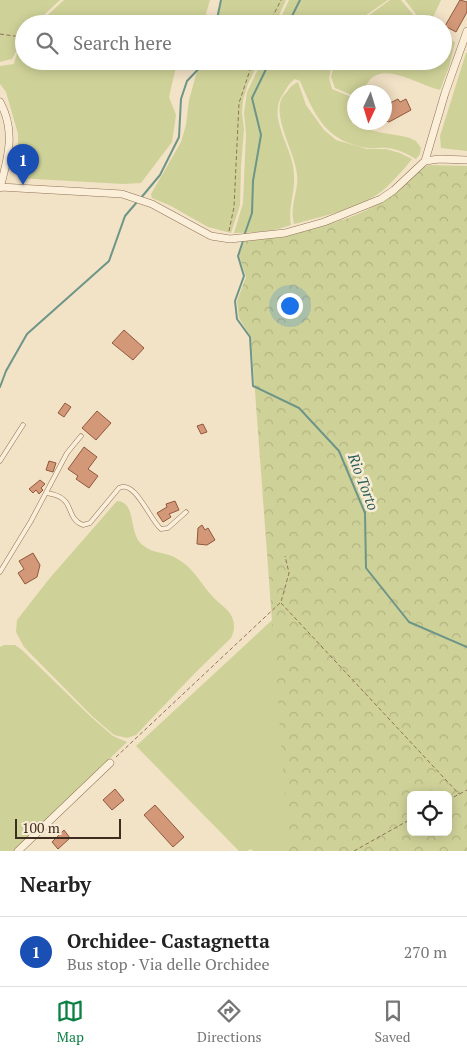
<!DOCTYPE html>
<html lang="en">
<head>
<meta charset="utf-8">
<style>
  body { margin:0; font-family:"PT Serif",serif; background:#f2f2f2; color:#222 }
  .controls { position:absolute; right:15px; bottom:15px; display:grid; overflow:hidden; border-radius:8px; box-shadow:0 2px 12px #0003 }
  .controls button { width:45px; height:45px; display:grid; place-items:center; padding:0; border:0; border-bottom:1px solid #e0e0e0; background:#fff; color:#222; font:25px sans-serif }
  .compass { position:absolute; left:347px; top:85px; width:45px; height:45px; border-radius:50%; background:#fff; box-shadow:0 2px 12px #0003; rotate:184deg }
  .scale { position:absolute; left:15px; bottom:12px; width:106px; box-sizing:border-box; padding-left:5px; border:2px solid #3e2c1e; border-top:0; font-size:14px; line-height:18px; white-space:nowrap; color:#3e2c1e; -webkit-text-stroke:4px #f9ecd6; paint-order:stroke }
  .you { position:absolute; left:289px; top:305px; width:18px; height:18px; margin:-12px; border:4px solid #fff; border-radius:50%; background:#1a73e8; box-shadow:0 0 0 8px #1a73e833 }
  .badge { display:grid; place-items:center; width:32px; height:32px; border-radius:50%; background:#0b8043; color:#fff; font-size:16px; font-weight:700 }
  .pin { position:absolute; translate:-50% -41px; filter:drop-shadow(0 1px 2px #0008) }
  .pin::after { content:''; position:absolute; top:26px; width:18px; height:15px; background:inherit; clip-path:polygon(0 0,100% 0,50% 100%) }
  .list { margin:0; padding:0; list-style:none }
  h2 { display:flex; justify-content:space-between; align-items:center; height:65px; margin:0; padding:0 20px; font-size:21px }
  h2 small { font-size:16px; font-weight:400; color:#767676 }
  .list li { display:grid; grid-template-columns:32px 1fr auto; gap:15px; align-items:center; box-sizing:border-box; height:70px; padding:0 20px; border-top:1px solid #e0e0e0 }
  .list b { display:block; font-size:19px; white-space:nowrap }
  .list p { margin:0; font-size:16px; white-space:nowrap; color:#767676 }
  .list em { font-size:16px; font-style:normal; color:#767676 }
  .icon { flex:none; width:28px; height:28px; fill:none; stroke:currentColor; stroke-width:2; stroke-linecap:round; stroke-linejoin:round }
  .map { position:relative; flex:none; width:467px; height:851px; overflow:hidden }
  .search { position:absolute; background:#fff; box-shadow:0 2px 12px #0003; left:15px; right:15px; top:15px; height:55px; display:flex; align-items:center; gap:12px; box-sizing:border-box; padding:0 18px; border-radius:28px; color:#767676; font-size:19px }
  .sheet { height:135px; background:#fff }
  nav { display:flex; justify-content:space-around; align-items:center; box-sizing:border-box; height:70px; border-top:1px solid #e0e0e0; background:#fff; font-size:14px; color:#767676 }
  nav a { display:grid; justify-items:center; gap:2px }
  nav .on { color:#0b8043 }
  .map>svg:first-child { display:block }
</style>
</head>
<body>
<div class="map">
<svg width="467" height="851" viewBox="0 0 467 851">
  <defs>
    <pattern id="park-crowns" width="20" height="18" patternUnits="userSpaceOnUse" patternTransform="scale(1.25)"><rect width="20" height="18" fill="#cfd298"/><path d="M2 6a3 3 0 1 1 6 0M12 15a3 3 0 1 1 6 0" fill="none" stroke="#b3b483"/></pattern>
  </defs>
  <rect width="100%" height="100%" fill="#f2e2c6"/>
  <path fill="#cfd298" d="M0 0H60L34 24H24V37L12 59 0 62Z
    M64 0H210L203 24H38Z
    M222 0H286L275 24H214Z
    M289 0H388L353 24H278Z
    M390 0H401L421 24H357Z
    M405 0H441L430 24H425L419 18Z
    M443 37 455 42 449 67 440 90C417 85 374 54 364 92H354V96L335 88 331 77 335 61H443Z
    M24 43V61H187L176 67 169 97 176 115 172 142 141 183 123 184 18 178V134L6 92 0 84V66L14 64 17 53Z
    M466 53H467V151L441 148 440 136Z
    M200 61H259L248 84 243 100 242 113 244 129 241 167 240 205 231 233 208 227 171 206 152 198 151 194 181 142 186 125 189 100Z
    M262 61H333L329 78 332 89 354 98 352 123C370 133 391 133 410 138L416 141 421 148 420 154 416 159C407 154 398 149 387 148 381 147 374 149 368 148 326 142 315 116 300 81L295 79C289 83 287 88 283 94 266 118 294 148 294 175 295 194 288 206 291 225 272 232 254 233 234 233L243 203 246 134 244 113 247 92Z
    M298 82 306 105 324 130 336 140 367 149H386L400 153 412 159C403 170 393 182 382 191 361 208 320 217 294 224 289 205 299 192 297 174 295 153 272 116 282 98 283 96 285 94 287 92 290 87 292 85 298 82Z
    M117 501C138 502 127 535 144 546 154 554 166 552 176 558 193 567 201 584 213 597 219 604 231 610 233 620 235 627 234 632 231 638L195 673 136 735 127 738 114 735 92 716 24 647 16 632 17 620 49 579Z
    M283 610 448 795H411L348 851H253L251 849 247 851H239L136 746Z
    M4 645H15L22 650 90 716 113 736 127 742 14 851H0V647Z"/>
  <path fill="url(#park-crowns)" fill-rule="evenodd" d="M429 165 467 166V851H289L251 337 239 318 237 301 246 277 239 255 245 240C285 233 338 227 374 206 382 202 390 198 397 192 408 184 416 169 429 165ZM411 795H448V832H411Z"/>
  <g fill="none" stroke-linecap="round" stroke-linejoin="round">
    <path stroke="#6d9588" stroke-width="2" d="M216 24 221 0
      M288 24 300 0
      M140 199 160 175 179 137 181 99 187 81 206 61
      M244 236 252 213 253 181 261 135 252 98 270 61
      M243 241 238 256 244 276 235 301 237 319 250 337 253 386 299 408 339 451 365 513 366 568 409 622 467 647
      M0 387 6 371 27 334 109 261 125 216 137 202"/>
  </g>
  <path fill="#d39878" stroke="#91583d" d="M460 0 467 2V12L456 32 445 26Z
    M398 99 400 102 406 99 411 110 389 122 384 120V110L390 108 388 104Z
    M124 330 144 348 133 360 112 343Z
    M65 403 71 407 64 417 58 413Z
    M97 411 111 423 96 440 82 428Z
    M203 424 207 432 201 434 197 426Z
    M84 447 97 457 88 469 98 476 89 488 76 479 78 476 68 469Z
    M49 461 56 463 53 472 46 470Z
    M40 480 45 484 41 488 43 490 39 494 36 490 33 493 29 489Z
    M175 501 179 510 169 514 171 517 163 522 157 513 167 507 166 504Z
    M202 525 205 530 208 528 215 540 207 545 197 544 198 528Z
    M33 553 40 565 37 577 25 584 18 573 24 569 19 561Z
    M115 789 124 800 112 810 103 800Z
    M155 805 184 837 173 847 144 815Z
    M64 830 70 838 58 849 52 842Z"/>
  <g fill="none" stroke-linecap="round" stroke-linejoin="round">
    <g stroke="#907259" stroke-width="5">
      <path id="lane" d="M0 461 23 425
        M46 493C78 497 63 517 83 525L90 523 119 488C135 479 150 520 161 529L168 528 186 512
        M0 572 31 521 67 453 81 436"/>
    </g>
    <g stroke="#907259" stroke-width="8">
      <path id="street" d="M0 102C16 131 8 158 0 188
        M425 161 445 93 467 31
        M0 187 122 194 152 204 211 236 230 239 285 233 324 222 381 199 394 190 425 161 439 159 467 160
        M18 851 110 763"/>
    </g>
    <path stroke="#907259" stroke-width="1" stroke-dasharray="4 2.5" stroke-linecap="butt" d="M269 24 281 0
      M0 34 21 37
      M229 231 234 207 239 103 253 61
      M281 603 459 794
      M116 757 281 602 289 573 285 556
      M448 800 467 790
      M354 851 411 819"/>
    <use href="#lane" stroke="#fcefda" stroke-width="4"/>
    <use href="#street" stroke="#fcefda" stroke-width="7"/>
  </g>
  <g text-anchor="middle" stroke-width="5" stroke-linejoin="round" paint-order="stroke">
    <g font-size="15" font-style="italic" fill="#2c5f58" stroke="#f9ecd6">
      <text transform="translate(363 482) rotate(69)" y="5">Rio Torto</text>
    </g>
  </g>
</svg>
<div class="controls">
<button><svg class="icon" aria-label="locate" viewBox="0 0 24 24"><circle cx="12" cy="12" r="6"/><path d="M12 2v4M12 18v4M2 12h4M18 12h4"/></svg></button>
</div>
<svg class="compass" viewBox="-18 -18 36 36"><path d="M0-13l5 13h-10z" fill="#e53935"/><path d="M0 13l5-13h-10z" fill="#767676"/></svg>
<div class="scale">100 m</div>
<div class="you"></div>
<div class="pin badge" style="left:23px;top:185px;background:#1a4fb4">1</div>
<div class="search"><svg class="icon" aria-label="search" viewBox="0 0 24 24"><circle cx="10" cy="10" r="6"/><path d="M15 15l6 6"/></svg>Search here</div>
</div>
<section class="sheet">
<h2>Nearby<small></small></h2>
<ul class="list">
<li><span class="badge" style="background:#1a4fb4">1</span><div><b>Orchidee- Castagnetta</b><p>Bus stop · Via delle Orchidee</p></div><em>270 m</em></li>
</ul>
</section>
<nav>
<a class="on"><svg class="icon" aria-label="map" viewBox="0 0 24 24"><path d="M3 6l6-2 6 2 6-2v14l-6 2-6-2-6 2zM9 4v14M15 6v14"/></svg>Map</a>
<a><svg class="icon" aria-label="directions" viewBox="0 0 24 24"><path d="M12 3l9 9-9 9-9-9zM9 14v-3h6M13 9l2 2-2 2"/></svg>Directions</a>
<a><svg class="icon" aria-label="saved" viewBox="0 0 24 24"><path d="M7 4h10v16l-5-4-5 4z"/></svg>Saved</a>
</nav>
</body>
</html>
